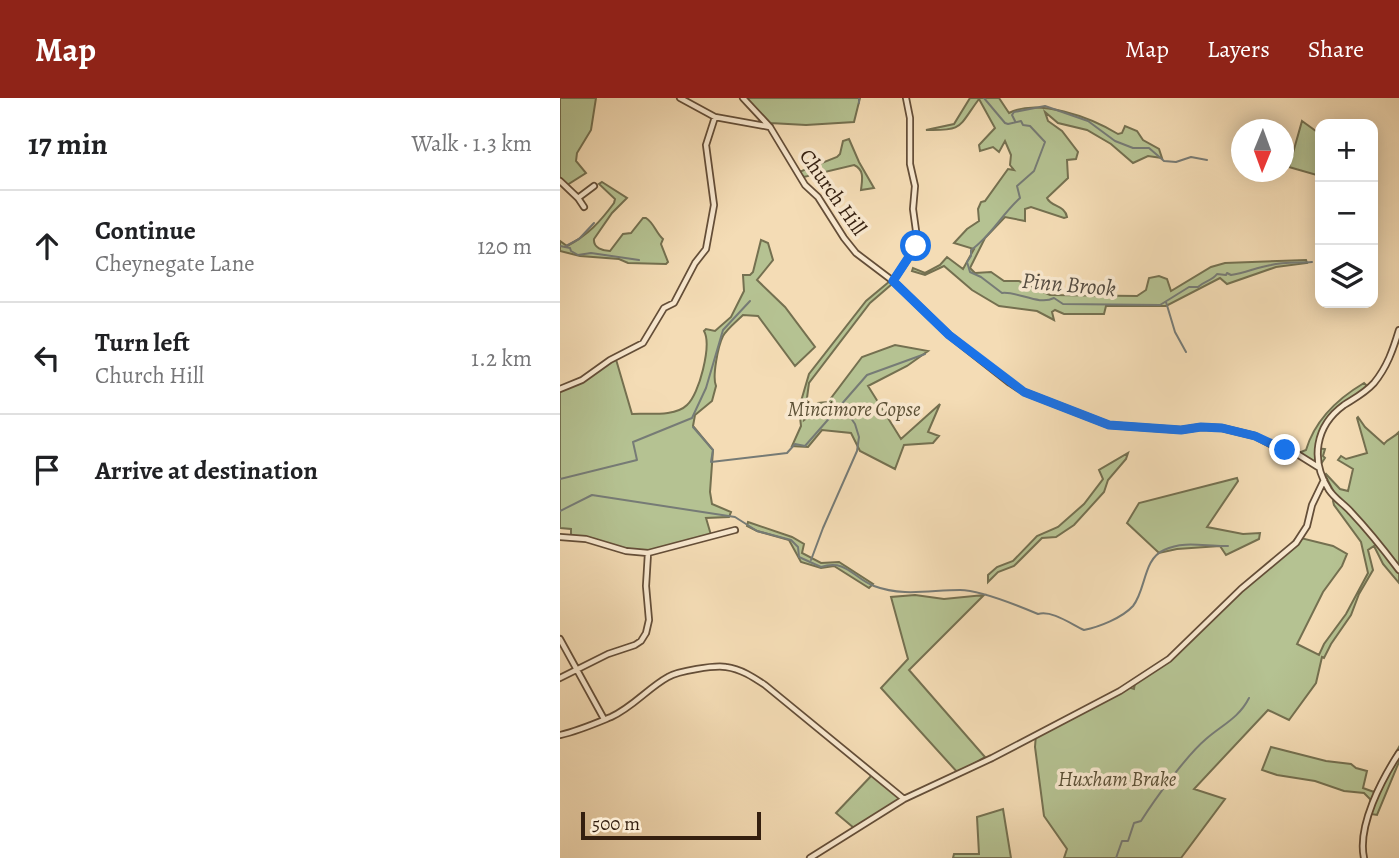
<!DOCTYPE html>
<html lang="en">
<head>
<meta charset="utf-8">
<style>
  body { margin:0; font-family:Alegreya,serif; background:#f6f6f6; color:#202124 }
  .controls { position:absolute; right:21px; top:21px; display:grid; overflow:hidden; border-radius:14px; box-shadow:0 4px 18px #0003 }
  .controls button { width:63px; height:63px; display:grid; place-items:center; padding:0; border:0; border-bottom:2px solid #e0e0e0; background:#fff; color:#202124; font:35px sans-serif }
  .compass { position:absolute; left:671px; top:21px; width:63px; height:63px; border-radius:50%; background:#fff; box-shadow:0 4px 18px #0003; rotate:181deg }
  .scale { position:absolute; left:21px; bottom:18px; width:180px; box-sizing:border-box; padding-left:7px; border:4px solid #341f0f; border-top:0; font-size:19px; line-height:24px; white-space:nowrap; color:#341f0f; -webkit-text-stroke:5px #f8e8cf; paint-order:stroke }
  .stop { position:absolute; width:21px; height:21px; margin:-16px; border:5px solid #1a73e8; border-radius:50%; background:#fff }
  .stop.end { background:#1a73e8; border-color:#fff; box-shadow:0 2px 7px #0008 }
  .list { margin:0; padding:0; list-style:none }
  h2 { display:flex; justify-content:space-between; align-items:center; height:91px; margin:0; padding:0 28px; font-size:30px }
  h2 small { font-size:23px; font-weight:400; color:#757577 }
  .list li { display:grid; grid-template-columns:46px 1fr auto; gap:21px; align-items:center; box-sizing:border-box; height:112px; padding:0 28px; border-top:2px solid #e0e0e0 }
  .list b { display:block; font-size:26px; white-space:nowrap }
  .list p { margin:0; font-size:23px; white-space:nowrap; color:#757577 }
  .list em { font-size:23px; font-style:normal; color:#757577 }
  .icon { flex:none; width:38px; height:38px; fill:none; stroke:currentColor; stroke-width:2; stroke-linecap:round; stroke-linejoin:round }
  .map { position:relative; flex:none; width:839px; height:760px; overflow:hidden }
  header { display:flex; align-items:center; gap:42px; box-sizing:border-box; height:98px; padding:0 35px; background:#8f2418; color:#fff }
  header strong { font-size:33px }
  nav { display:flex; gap:38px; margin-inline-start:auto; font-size:24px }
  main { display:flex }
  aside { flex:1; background:#fff }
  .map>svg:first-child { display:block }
</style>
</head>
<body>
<header>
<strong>Map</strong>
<nav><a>Map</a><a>Layers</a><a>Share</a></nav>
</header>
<main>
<aside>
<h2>17 min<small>Walk · 1.3 km</small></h2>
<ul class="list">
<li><svg class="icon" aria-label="ahead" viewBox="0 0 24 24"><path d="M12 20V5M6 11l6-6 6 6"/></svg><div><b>Continue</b><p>Cheynegate Lane</p></div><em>120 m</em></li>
<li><svg class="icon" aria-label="left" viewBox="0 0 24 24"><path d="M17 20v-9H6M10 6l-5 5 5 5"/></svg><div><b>Turn left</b><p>Church Hill</p></div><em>1.2 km</em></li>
<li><svg class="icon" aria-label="arrive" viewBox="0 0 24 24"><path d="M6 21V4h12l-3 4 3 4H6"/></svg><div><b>Arrive at destination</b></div></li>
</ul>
</aside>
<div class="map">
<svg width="839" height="760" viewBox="0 0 839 760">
  <rect width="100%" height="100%" fill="#f4dcb5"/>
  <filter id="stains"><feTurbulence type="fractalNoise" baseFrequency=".00286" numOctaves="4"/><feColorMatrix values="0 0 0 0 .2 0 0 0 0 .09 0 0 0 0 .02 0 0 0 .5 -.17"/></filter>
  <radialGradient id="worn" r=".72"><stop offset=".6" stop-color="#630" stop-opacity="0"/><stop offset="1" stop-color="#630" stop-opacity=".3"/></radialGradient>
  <path fill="#b5c292" stroke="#747050" stroke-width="2" d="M0 0H36L31 32 17 55 16 63 26 75 7 87 0 82Z
    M186 0H300L294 24 246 27 210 25Z
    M410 0H439L449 15C478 0 530 19 558 36L562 35 565 28 577 33 583 42 599 51 602 60 588 58 573 65 551 46 527 32 498 25 485 14 488 23 502 33 518 54 516 61 507 62 508 80 487 100C491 109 505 107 507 119L504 120 471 109 465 111V123L445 119 425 140 410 170 415 175 431 174 444 183H459L490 197 577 198 586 192 589 180 599 178 607 181 611 193 651 169 665 165 746 162 747 165 716 169 667 186 660 180 606 208H546L544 216H504L495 212 492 214 494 222 477 213 439 208 412 192 384 168 365 177 352 173 353 170 365 175 380 167 387 159 403 171 414 151 394 145 407 131 419 123 418 111 421 104 425 103 448 71 454 72 450 67 451 57 445 43 439 54 433 49 420 53 419 47 435 30 419 1C398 29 404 33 366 32L394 26Z
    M742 23 760 36V78L729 69Z
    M289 41 299 64 314 90 301 92C302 82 305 72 294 67L244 79 239 74 277 59 280 56 283 43Z
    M42 84 67 100 52 115 34 141C33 150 43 153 50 153L63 136 71 135 83 120H86C94 125 96 135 103 141L101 146 108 164 106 166 68 165 59 161 20 158 0 153V143L7 148C28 137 40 124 54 105L55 101 39 86Z
    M201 142 208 145 213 162 197 182 225 209 255 249 235 268 198 218 183 217C177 223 167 231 163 238 158 248 152 279 156 288L152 303 135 317 133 328 153 352 150 394 152 406 171 414 169 419 146 420 151 437 88 453 72 452 11 437V431L0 430V290L22 280 55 258 72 316C87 315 115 319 127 307 139 297 152 247 144 233L146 231 155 233 171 219 184 193 183 177H190L193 174Z
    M330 183 332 186 310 205 249 285 244 322 251 317 258 305 268 304 302 259 335 247 368 253 347 268 308 288 341 341 380 306 368 334 379 338 373 345 344 347 335 371 300 353 291 335 262 332 248 349 232 348 241 328 239 310 249 276 306 203Z
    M804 285 808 289C785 306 761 320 756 350L765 351 763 358 765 360 761 366 759 365 756 369 740 359 741 354 746 352C755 322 777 301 804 285Z
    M798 319 805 329 824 346C828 340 834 340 839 334V485L823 466 814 448 808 452 813 472 799 496 791 517 771 546 764 560 762 559 756 585 729 622 708 612 634 691 665 701 621 760H504L507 751 484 718 475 649 476 636 568 589 574 591 575 585 608 560 669 499 720 459 737 439 773 448 787 456 782 468 763 494 737 546 759 557 764 546 786 516 808 475 801 444 774 407 773 403 776 398 765 377 766 376 780 391 788 393 793 371 778 362 781 358 786 361 807 355 797 320Z
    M568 355 566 361 548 382 544 394 514 427 496 439 482 440 454 468 438 474 428 484V477L437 469 453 463 477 438 498 429 524 406 543 381 539 372Z
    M677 380 678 383 647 429 683 436 700 435 699 441 666 457 660 448 617 451 599 455 567 425 579 405Z
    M188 424 232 439 244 446 242 455 261 465 279 464 313 486 309 490 274 468 261 470 241 464 229 442 197 433 187 428Z
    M355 497 384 501 424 497 349 572 425 659 398 675 321 590 348 561 331 499Z
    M711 649 766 663 791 666 796 670 807 673 803 690 814 694 839 649V664L817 717 811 716 813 710 810 701 804 695 784 693 755 683 717 677 702 672Z
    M313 676 341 701 294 730 276 715Z
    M443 711 451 760H393L394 756H419L417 719Z"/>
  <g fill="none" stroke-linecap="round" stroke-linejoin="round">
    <path stroke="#767b76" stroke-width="2" d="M424 0 445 25 448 26 461 23 463 27 470 28 485 44 474 73 457 88 460 100C442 116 431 138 411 152V158L407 164 410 174 421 179 442 195C458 193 479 208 494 200L503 206 600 207 629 189H638C644 183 652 183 657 176L666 177 667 175 671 177C685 175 698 169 711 167 724 164 739 165 752 164
      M299 5V0
      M455 23 452 17 454 14 485 8 528 23 555 43 573 50H589L604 63 616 64 631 59 647 62
      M0 148 10 150 11 153 18 157 31 155 79 162
      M6 148 19 141 34 125
      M606 204 615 234 626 254
      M133 329 153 352 151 364 227 355 235 346 245 348 307 277 365 256
      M0 381 77 362 73 344 132 320 146 290 163 232 190 203
      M0 413 32 397 175 419 197 433 231 442 238 449 239 459 261 469C287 461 293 480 314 488 343 499 371 492 400 492 420 492 459 508 478 516 492 512 511 526 524 532 539 529 562 520 573 508 586 492 583 461 604 452 625 442 646 449 668 448
      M251 462 263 430 297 353 299 339 295 326 282 307
      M556 760 562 743H568L574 725 581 723C595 701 626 658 646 641 662 627 679 620 689 600"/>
    <g stroke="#644e38" stroke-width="8">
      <path id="minor" d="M120 0 155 19 210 29
        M183 0 210 29 245 87 258 99 284 140 296 155 333 183 389 237 450 285 464 294 549 327 621 332 641 329 662 330 695 338 716 349 734 354 758 369
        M0 83 18 100 24 109
        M18 100 34 88
        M333 183 355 150 357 140 353 111 355 88 350 66V20L346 0
        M839 232C833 252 827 269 814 285 805 295 795 300 784 307 755 328 750 362 769 392 775 401 784 406 791 414 808 432 824 452 839 472
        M0 291 22 282 50 262 83 245 104 210 114 205 135 165 146 151 154 107 146 47 155 19
        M0 439 26 441 66 453 88 455 175 432
        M0 541 44 621
        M0 580 48 556 75 547 81 543 86 535 89 522 86 488 88 455
        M0 637C18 633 34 626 51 619 73 609 88 590 108 579 118 573 155 567 166 569 181 571 193 579 205 587L344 701
        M250 760 344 701 432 660 560 593 609 561 681 491 736 445 747 428 752 407 764 382
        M804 760C797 728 822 681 839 655"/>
    </g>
    <use href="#minor" stroke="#f8e8cf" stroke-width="4.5"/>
  </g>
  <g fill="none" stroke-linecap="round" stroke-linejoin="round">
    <path stroke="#1a73e8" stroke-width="9" d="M356 148 333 183 389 237 464 294 549 327 621 332 641 329 662 330 695 338 725 352"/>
  </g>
  <g text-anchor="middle" stroke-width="7" stroke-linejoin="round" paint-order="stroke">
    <g font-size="21" fill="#341f0f" stroke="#f8e8cf">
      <text transform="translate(273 94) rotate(55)" y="7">Church Hill</text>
    </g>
    <g font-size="21" font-style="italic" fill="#5b5036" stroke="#f8e8cf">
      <text x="294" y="318">Mincimore Copse</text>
      <text x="557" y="688">Huxham Brake</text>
    </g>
    <g font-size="23" font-style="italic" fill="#554d42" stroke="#f8e8cf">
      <text transform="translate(509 186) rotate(5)" y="8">Pinn Brook</text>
    </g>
  </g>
  <rect width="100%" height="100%" filter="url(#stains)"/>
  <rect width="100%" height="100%" fill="url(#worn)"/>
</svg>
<div class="controls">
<button>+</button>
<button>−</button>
<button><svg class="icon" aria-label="layers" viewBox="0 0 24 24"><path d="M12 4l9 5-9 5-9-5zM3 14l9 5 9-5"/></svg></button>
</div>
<svg class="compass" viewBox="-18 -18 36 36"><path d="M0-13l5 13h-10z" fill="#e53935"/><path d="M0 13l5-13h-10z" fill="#757577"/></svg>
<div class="scale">500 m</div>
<div class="stop" style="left:356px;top:148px"></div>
<div class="stop end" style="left:725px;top:352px"></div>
</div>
</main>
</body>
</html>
